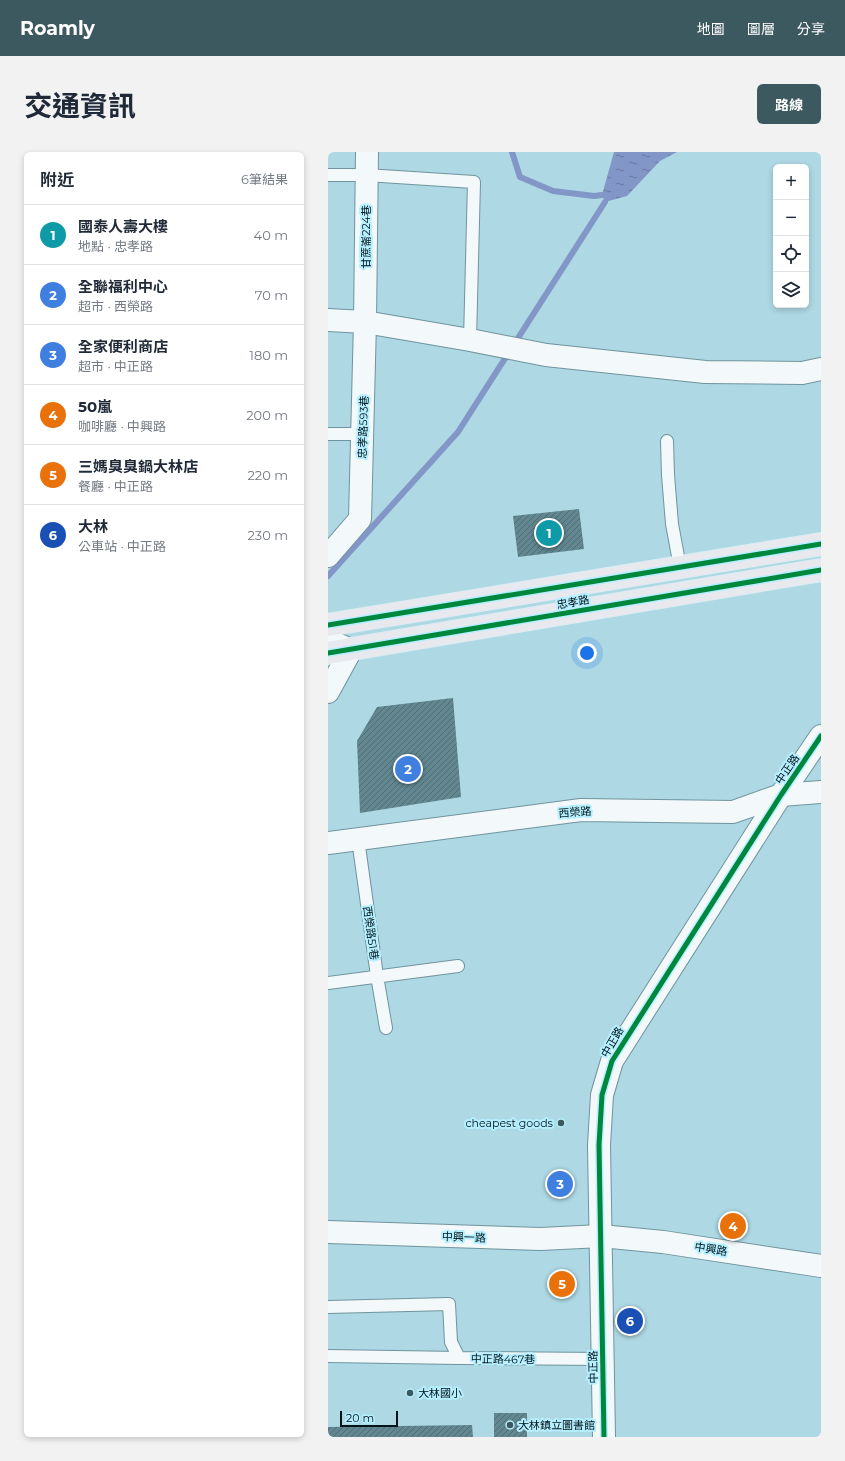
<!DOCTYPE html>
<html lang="zh-TW">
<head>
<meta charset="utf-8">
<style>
  body { margin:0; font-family:Montserrat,"Noto Sans TC",sans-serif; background:#f2f2f3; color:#1f2937 }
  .controls { position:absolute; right:12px; top:12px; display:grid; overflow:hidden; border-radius:6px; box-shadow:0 2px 6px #0003 }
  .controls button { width:36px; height:36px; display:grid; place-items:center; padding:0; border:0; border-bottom:1px solid #e0e1e3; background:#fff; color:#1f2937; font:20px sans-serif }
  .scale { position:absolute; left:12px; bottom:10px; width:58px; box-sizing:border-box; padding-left:4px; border:2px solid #001419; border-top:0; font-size:11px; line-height:14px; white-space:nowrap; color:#001419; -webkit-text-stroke:3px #b6efff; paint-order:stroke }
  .you { position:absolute; left:259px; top:501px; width:14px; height:14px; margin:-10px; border:3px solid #fff; border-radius:50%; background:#1a73e8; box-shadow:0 0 0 6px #1a73e833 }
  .badge { display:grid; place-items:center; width:26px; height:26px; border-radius:50%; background:#3d5960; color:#fff; font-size:13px; font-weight:700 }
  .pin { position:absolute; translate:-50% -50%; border:2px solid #fff; box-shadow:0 1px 4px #0006 }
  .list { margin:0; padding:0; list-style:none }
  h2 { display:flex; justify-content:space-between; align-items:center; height:52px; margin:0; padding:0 16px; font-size:17px }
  h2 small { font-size:13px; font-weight:400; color:#747a83 }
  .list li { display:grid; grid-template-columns:26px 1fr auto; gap:12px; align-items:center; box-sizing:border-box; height:60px; padding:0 16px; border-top:1px solid #e0e1e3 }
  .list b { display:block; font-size:15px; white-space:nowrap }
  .list p { margin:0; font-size:13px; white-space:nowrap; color:#747a83 }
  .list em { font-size:13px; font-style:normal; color:#747a83 }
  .icon { flex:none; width:22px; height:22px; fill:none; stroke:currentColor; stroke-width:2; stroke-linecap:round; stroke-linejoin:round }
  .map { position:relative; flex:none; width:493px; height:1285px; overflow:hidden; border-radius:6px }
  header { display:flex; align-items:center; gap:24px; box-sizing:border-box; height:56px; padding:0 20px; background:#3d5960; color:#fff }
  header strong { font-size:19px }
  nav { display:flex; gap:22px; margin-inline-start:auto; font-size:14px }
  .intro { display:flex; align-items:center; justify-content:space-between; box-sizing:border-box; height:96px; padding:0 24px }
  h1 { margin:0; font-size:28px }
  .button { padding:10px 18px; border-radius:6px; background:#3d5960; color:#fff; font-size:14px; font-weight:700 }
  main { display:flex; gap:24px; padding:0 24px }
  aside { flex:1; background:#fff; border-radius:6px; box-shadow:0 2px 6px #0003 }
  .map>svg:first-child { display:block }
</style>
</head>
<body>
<header>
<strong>Roamly</strong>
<nav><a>地圖</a><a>圖層</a><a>分享</a></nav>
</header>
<div class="intro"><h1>交通資訊</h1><a class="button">路線</a></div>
<main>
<aside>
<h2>附近<small>6筆結果</small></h2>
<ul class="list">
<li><span class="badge" style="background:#0f9aa8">1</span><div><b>國泰人壽大樓</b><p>地點 · 忠孝路</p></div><em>40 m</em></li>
<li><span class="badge" style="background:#3f7fe0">2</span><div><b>全聯福利中心</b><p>超市 · 西榮路</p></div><em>70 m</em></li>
<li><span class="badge" style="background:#3f7fe0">3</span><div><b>全家便利商店</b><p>超市 · 中正路</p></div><em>180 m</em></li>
<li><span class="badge" style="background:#e8710a">4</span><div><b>50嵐</b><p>咖啡廳 · 中興路</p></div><em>200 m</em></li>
<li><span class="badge" style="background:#e8710a">5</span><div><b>三媽臭臭鍋大林店</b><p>餐廳 · 中正路</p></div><em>220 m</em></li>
<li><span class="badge" style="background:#1a4fb4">6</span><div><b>大林</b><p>公車站 · 中正路</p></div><em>230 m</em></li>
</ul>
</aside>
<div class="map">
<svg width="493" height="1285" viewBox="0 0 493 1285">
  <defs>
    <pattern id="water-ripples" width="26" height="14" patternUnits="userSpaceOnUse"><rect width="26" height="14" fill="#8296c7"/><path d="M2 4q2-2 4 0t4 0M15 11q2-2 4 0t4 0" fill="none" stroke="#6879a1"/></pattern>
    <pattern id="building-hatch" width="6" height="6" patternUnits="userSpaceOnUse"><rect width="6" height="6" fill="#628790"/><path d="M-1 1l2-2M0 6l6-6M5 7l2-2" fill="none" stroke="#4e6d75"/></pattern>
  </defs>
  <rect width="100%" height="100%" fill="#add8e4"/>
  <path fill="url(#water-ripples)" d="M286 0H349L332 9 299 44 277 50 274 43Z"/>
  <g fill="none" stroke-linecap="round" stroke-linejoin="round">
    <path stroke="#8296c7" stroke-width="6" d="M184 0 192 25 225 39 266 44 274 43
      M0 424 130 280 277 50"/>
  </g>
  <path fill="url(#building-hatch)" d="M251 357 256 397 190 405 185 364Z
    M125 546 133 645 32 661 29 589 49 555Z
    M166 1261H199V1285H166Z
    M144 1273 145 1285H0V1275Z"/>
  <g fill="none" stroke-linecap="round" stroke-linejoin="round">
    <g stroke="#70949d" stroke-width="14">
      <path id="lane" d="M0 23H38L146 30 142 188
        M0 282H34
        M339 289 340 323 344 372 352 415
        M30 687 49 824 58 876
        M0 831 130 814
        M0 1155 121 1152 123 1190 131 1206 275 1207
        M0 1204 131 1206"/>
    </g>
    <g stroke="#70949d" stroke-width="24">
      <path id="street" d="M0 168 37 170 142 188 218 203 377 220 474 221 493 217
        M0 404 32 367 37 170 39 0
        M0 488 23 498 0 540
        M0 691 253 658 405 660 453 643 493 640
        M0 1080 213 1087 273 1084 335 1090 493 1114"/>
    </g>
    <g stroke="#70949d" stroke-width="24">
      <path id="secondary" d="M276 1285 271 993 274 943 284 909 453 643 493 584"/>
    </g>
    <g stroke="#daedf3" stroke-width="24">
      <path id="primary" d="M0 473 493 392
        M0 501 493 418"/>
    </g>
    <use href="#lane" stroke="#f3f9fb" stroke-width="12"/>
    <use href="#street" stroke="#f3f9fb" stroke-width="22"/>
    <use href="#secondary" stroke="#f3f9fb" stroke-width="22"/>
    <use href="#primary" stroke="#e8e8ef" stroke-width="22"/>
    <g stroke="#b6efff" stroke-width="8">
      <path id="cycleway" d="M0 473 493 392
        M0 501 493 418
        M276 1285 271 993 274 943 284 909 453 643 493 584"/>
    </g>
    <use href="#cycleway" stroke="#00873e" stroke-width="5"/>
  </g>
  <g fill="#3d5960" stroke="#b6efff" stroke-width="1.5">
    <circle cx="233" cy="971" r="4"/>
    <circle cx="82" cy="1241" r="4"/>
    <circle cx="182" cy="1273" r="4"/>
  </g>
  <g text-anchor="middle" stroke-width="4" stroke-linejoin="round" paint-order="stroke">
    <g font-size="11" fill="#001419" stroke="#b6efff">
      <text transform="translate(38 85) rotate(-90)" y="4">甘蔗崙224巷</text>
      <text transform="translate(35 275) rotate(-88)" y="4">忠孝路593巷</text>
      <text transform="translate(245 450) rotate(-10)" y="4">忠孝路</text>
      <text transform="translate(459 617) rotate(-56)" y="4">中正路</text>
      <text transform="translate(247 660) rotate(-4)" y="4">西榮路</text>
      <text transform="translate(43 781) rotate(82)" y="4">西榮路51巷</text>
      <text transform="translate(284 890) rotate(-60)" y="4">中正路</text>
      <text transform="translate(136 1085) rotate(2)" y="4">中興一路</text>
      <text transform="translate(383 1097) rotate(9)" y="4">中興路</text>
      <text transform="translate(175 1207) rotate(1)" y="4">中正路467巷</text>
      <text transform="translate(265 1215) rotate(-91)" y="4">中正路</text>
    </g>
    <g font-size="11" fill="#001419" stroke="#b6efff" text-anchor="start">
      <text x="225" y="975" text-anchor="end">cheapest goods</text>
      <text x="90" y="1245">大林國小</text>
      <text x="190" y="1277">大林鎮立圖書館</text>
    </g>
  </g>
</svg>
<div class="controls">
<button>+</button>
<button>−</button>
<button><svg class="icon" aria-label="locate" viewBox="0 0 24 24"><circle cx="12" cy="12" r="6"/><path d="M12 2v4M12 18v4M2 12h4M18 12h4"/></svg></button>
<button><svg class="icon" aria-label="layers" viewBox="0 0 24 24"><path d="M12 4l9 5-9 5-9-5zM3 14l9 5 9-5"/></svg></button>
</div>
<div class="scale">20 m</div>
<div class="you"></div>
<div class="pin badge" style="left:221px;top:381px;background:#0f9aa8">1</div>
<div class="pin badge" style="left:80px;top:617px;background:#3f7fe0">2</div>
<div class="pin badge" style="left:232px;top:1032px;background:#3f7fe0">3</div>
<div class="pin badge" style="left:405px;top:1074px;background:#e8710a">4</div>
<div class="pin badge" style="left:234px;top:1132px;background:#e8710a">5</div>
<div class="pin badge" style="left:302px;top:1169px;background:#1a4fb4">6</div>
</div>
</main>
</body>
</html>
